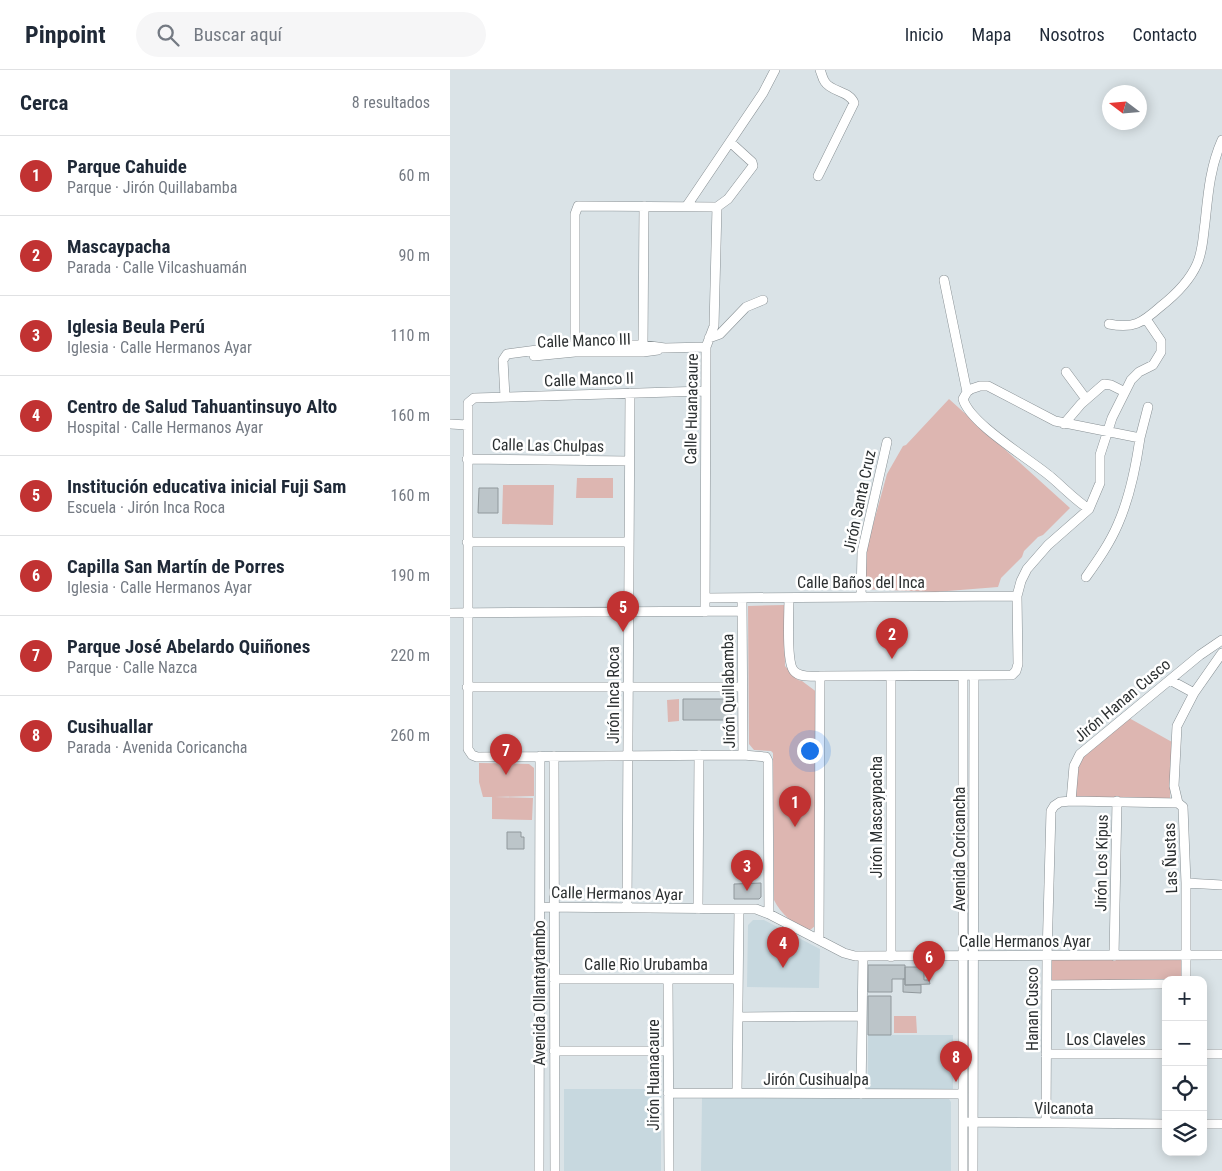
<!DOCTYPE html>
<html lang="es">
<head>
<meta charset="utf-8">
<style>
  body { margin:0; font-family:"Roboto Condensed",sans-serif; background:#f6f6f7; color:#1f2937 }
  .controls { position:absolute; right:15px; bottom:15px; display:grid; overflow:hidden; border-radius:10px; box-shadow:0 2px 12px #0003 }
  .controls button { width:45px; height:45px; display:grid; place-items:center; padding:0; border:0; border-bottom:1px solid #e0e1e3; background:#fff; color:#1f2937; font:25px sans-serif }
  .compass { position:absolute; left:652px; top:15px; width:45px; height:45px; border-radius:50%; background:#fff; box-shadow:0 2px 12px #0003; rotate:286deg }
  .you { position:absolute; left:359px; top:680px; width:18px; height:18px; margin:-12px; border:4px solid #fff; border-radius:50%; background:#1a73e8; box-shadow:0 0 0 8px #1a73e833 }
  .badge { display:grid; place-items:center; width:32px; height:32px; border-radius:50%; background:#c13232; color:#fff; font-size:16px; font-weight:700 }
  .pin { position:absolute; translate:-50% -41px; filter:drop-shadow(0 1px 2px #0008) }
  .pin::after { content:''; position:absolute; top:26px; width:18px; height:15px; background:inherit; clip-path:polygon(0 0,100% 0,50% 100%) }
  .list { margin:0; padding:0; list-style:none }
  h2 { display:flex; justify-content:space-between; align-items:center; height:65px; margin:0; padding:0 20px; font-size:21px }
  h2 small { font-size:16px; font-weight:400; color:#747a83 }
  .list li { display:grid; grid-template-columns:32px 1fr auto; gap:15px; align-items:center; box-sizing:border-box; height:80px; padding:0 20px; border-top:1px solid #e0e1e3 }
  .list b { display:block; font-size:19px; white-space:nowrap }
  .list p { margin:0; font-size:16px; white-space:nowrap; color:#747a83 }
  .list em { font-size:16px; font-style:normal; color:#747a83 }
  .icon { flex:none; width:28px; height:28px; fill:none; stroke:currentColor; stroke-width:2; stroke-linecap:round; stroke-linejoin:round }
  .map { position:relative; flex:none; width:772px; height:1101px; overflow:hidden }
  header { display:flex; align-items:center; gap:30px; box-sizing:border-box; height:70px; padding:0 25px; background:#fff; border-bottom:1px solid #e0e1e3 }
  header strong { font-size:24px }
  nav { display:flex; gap:28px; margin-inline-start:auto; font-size:18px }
  .search { width:350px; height:45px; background:#f6f6f7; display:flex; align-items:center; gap:12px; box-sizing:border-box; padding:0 18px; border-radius:28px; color:#747a83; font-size:19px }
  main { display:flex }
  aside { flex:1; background:#fff }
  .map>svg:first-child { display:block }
</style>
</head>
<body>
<header>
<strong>Pinpoint</strong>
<div class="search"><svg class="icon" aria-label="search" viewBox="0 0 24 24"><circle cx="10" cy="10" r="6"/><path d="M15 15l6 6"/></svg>Buscar aquí</div>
<nav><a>Inicio</a><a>Mapa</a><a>Nosotros</a><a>Contacto</a></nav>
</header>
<main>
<aside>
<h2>Cerca<small>8 resultados</small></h2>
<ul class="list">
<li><span class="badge">1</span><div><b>Parque Cahuide</b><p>Parque · Jirón Quillabamba</p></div><em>60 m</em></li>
<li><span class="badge">2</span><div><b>Mascaypacha</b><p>Parada · Calle Vilcashuamán</p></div><em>90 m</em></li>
<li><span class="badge">3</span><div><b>Iglesia Beula Perú</b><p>Iglesia · Calle Hermanos Ayar</p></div><em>110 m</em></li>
<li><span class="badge">4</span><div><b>Centro de Salud Tahuantinsuyo Alto</b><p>Hospital · Calle Hermanos Ayar</p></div><em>160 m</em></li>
<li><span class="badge">5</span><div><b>Institución educativa inicial Fuji Sam</b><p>Escuela · Jirón Inca Roca</p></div><em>160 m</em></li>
<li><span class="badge">6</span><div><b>Capilla San Martín de Porres</b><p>Iglesia · Calle Hermanos Ayar</p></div><em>190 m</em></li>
<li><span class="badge">7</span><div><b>Parque José Abelardo Quiñones</b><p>Parque · Calle Nazca</p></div><em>220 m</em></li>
<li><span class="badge">8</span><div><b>Cusihuallar</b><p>Parada · Avenida Coricancha</p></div><em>260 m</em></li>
</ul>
</aside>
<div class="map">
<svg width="772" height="1101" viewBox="0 0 772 1101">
  <rect width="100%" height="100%" fill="#dae3e7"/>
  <path fill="#c7d8df" d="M303 850H314L370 879 369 918 297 917 298 855Z
    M418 965H503V1020H418Z
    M114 1019H211V1101H114Z
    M252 1028 499 1029 501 1032V1101H251Z"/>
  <path fill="#ddb6b1" d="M499 329 620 438 593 465 588 467 574 481 572 487 551 508 548 517 485 522 414 519 415 484 437 404 453 376 456 375Z
    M127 408H163V428H126Z
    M53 415H104L103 455 52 454Z
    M334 535 335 596 348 610 352 611 368 623 365 856 360 860C344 856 331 844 324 830L323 683 321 681 304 680 299 674 298 536Z
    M229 629V651L218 652 217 630Z
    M679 648 722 672 720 728H624L628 693 632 687Z
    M29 693 79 694 84 698V726L45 727 83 728 82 750 42 749V727H33L29 712Z
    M732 888V910L600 912V889Z
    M444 946H466L467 963H444Z"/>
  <path fill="#bcc5c9" stroke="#90989c" d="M29 418H48V443H28Z
    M233 629H281V650H233Z
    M57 762H71V767H74V779H57Z
    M311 813V827L309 829H284V814Z
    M418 895H455V909H442V922H418Z
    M455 897H474V910H479L480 914 455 915Z
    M453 909H455V915H471V923L453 922Z
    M418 926H441V965H418Z"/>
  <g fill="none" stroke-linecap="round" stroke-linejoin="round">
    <g stroke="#889094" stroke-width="10">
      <path id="street" d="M368 106 404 33C400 21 381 22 375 12 372 8 372 4 370 0
        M236 137 313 23 325 0
        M267 137 278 129 303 96 302 92 280 72
        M494 210 517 322
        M659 254C683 259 692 253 710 237 724 226 740 210 747 194 753 181 753 166 755 153 758 124 760 97 772 70
        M259 268 270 264 296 237 313 230
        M125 275V144L128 136 267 137
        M193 275 194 136
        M84 286 125 282H193L208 280
        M616 302 636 329
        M255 321 24 328 18 333V679L22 685 27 687 293 685 316 687 318 691 319 844
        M55 327 53 290 57 284 125 275H193L215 278 256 277
        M0 354 17 355
        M614 354 631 334 654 314 661 315 675 322
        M690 368 698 337
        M17 389 179 391
        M17 472H179
        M636 507C648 490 660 473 668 454 679 429 686 396 690 368L605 351 538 316H530L521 319 517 322 513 329C520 354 580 389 601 407 614 418 625 430 639 439
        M411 527 412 482 437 372
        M255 528 567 526
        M292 528 293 685
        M339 528C339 542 336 593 344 601 350 608 362 606 370 606L562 605 566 601 568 594 567 526 571 511 577 499 598 475 639 439 650 413V385L662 348 681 310 689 302 703 295 711 282V271L696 249
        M255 542 256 277 264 256 267 137
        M0 543 292 541
        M720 610 744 623
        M17 617H292
        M104 686 105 1101
        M621 731 624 696 630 684 750 585 772 570
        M728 733 724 716 727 656 744 623 772 583
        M736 813 772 815
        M90 837 306 839 319 844 394 883 405 886 772 885
        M177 838 180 323
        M248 839 249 685
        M369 870 370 606
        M664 886 667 731
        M441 887V607
        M104 909H288
        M218 909 219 1101
        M597 915 716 914
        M288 947 412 946
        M104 981H218
        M596 984H716
        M753 984H772
        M218 1023 513 1024
        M287 1023 289 839
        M411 1024 413 887
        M519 1052 716 1054
        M596 1053 597 886 601 741 604 736 610 732 621 731 728 733 733 737 736 813V910
        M753 1054H772
        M89 1101 90 686
        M513 1101V607
        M523 1101 524 607"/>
    </g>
    <use href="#street" stroke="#fff" stroke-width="9"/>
  </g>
  <g text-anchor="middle" stroke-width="5" stroke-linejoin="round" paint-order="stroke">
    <g font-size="16" fill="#2c3031" stroke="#fff">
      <text transform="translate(134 270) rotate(-2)" y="6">Calle Manco III</text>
      <text transform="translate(139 309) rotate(-2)" y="6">Calle Manco II</text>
      <text transform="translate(241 339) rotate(-89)" y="6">Calle Huanacaure</text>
      <text transform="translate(98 375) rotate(1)" y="6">Calle Las Chulpas</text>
      <text transform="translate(409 431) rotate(-78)" y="6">Jirón Santa Cruz</text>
      <text x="411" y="518">Calle Baños del Inca</text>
      <text transform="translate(278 621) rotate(-91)" y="6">Jirón Quillabamba</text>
      <text transform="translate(163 625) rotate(-90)" y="6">Jirón Inca Roca</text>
      <text transform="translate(672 630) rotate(-40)" y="6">Jirón Hanan Cusco</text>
      <text transform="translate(426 747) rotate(-90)" y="6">Jirón Mascaypacha</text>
      <text transform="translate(509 779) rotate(-90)" y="6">Avenida Coricancha</text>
      <text transform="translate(720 788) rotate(-92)" y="6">Las Ñustas</text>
      <text transform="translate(651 793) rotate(-89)" y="6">Jirón Los Kipus</text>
      <text transform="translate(167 823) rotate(1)" y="6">Calle Hermanos Ayar</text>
      <text x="575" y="877">Calle Hermanos Ayar</text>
      <text x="196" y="900">Calle Rio Urubamba</text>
      <text transform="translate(89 923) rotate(-90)" y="6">Avenida Ollantaytambo</text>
      <text transform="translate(582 939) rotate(-90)" y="6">Hanan Cusco</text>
      <text x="656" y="975">Los Claveles</text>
      <text transform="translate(203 1005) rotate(-90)" y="6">Jirón Huanacaure</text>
      <text x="366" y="1015">Jirón Cusihualpa</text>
      <text x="614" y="1044">Vilcanota</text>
    </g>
  </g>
</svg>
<div class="controls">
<button>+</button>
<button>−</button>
<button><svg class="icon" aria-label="locate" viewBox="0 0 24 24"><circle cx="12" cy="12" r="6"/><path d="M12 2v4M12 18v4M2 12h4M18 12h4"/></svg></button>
<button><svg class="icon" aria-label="layers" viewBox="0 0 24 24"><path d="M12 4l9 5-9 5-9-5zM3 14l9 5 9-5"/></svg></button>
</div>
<svg class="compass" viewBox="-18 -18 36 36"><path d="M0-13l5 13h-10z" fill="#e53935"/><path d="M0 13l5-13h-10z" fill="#747a83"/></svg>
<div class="you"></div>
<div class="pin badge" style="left:345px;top:757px">1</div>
<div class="pin badge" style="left:442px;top:589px">2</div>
<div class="pin badge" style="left:297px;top:821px">3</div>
<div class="pin badge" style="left:333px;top:898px">4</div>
<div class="pin badge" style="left:173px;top:562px">5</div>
<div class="pin badge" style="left:479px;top:912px">6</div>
<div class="pin badge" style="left:56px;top:705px">7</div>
<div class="pin badge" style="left:506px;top:1012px">8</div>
</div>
</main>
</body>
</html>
